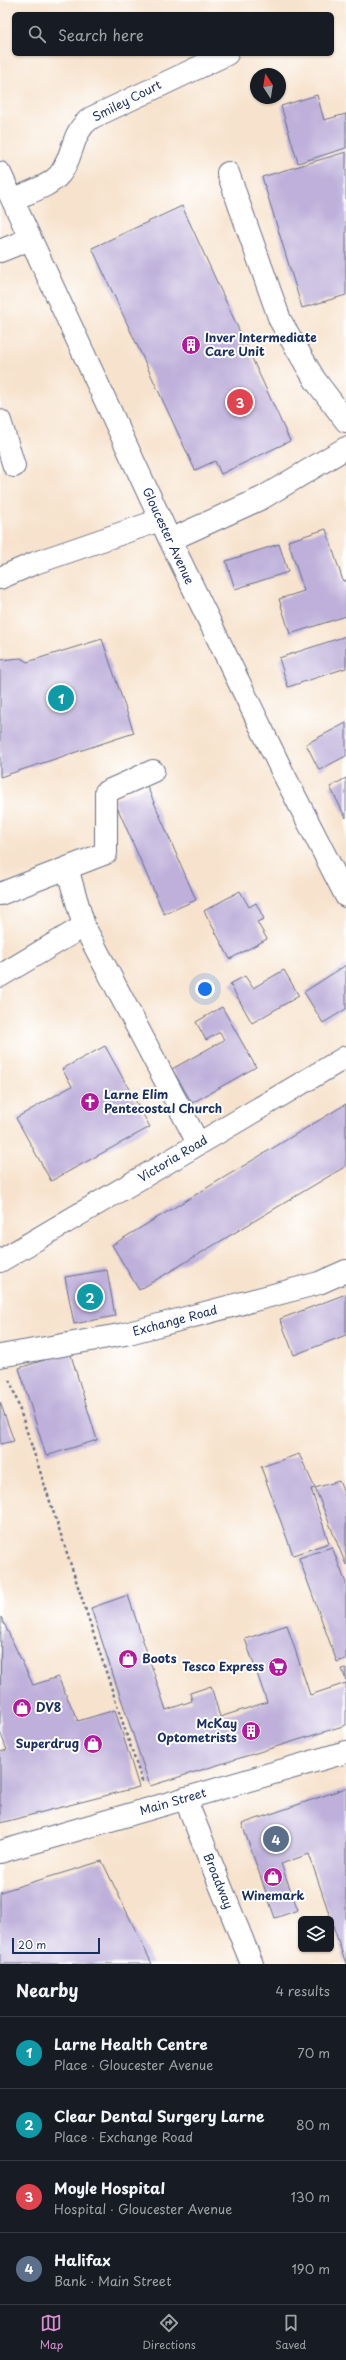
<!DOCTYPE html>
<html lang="en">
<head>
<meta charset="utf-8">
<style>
  body { margin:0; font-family:"Playpen Sans",sans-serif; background:#242831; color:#f1f3f6 }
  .controls { position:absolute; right:12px; bottom:12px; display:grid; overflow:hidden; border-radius:6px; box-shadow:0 1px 3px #0004 }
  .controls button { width:36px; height:36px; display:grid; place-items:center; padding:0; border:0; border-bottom:1px solid #363941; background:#171b24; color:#f1f3f6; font:20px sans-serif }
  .compass { position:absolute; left:250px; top:68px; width:36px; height:36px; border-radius:50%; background:#171b24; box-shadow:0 1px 3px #0004; rotate:348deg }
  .scale { position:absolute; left:12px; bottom:10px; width:88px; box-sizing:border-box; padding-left:4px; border:2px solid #1b2f5e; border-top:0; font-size:11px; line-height:14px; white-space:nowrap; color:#1b2f5e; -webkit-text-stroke:3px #fff; paint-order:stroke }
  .you { position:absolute; left:205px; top:989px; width:14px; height:14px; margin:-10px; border:3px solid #fff; border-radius:50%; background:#1a73e8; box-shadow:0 0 0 6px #1a73e833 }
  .badge { display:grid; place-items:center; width:26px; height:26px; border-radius:50%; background:#d690ce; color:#fff; font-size:13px; font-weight:700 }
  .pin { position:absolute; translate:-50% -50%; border:2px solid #fff; box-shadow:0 1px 4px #0006 }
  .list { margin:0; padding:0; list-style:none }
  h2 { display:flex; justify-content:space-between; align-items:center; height:52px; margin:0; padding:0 16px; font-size:17px }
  h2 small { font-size:13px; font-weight:400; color:#9ea1a6 }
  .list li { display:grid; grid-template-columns:26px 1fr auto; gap:12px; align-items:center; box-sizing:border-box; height:72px; padding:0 16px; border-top:1px solid #363941 }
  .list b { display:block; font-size:15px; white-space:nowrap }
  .list p { margin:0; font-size:13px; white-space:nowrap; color:#9ea1a6 }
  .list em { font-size:13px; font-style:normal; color:#9ea1a6 }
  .icon { flex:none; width:22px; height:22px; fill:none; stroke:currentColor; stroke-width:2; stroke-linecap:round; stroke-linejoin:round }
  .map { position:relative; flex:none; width:346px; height:1964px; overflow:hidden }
  .search { position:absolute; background:#171b24; box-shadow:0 1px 3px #0004; left:12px; right:12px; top:12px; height:44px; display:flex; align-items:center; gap:10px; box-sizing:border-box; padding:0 14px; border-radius:6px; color:#9ea1a6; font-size:15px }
  .sheet { height:340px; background:#171b24 }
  nav { display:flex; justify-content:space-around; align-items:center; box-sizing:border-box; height:56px; border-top:1px solid #363941; background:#171b24; font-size:11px; color:#9ea1a6 }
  nav a { display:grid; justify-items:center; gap:2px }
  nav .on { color:#d690ce }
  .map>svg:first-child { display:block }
</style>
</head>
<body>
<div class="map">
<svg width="346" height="1964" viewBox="0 0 346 1964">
  <rect width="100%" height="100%" fill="#fff"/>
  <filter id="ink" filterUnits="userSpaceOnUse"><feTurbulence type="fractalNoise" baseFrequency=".025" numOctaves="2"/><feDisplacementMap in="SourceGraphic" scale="8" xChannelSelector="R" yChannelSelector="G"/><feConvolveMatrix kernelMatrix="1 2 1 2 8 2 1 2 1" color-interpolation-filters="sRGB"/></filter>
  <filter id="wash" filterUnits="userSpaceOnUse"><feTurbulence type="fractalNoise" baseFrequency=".012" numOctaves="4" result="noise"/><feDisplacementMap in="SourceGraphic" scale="16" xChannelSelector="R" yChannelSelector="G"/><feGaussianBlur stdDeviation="0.9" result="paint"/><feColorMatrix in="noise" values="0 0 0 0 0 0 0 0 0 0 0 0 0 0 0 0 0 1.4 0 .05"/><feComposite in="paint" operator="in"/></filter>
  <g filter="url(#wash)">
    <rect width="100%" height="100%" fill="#f7e3cd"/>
    <g id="blocks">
      <path fill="#beb0da" d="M317 95 324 120 346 114V148L298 163 281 106Z
        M346 152V295L302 308 262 177Z
        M182 206 290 441 221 474 215 461 195 470 92 248Z
        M326 529 343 581 346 580V616L290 634 279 599 304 591 288 541Z
        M279 544 288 572 235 589 226 561Z
        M346 636V668L288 687 279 658Z
        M102 639 134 733 0 777V660L21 658 27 662Z
        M346 723V756L319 770 306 744Z
        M346 778V818L330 787Z
        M147 786 196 900 164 914 114 800Z
        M240 891 249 907 256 903 264 919 257 922 267 939 230 959 204 911Z
        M346 965V1009L323 1023 304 992Z
        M284 970 299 996 252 1023 230 984 245 976 253 988Z
        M222 1007 256 1067 192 1103 172 1069 224 1040 220 1032 206 1040 196 1022Z
        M105 1046 150 1127 51 1181 16 1118 72 1086 62 1069Z
        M346 1104V1166L139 1290 112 1245Z
        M107 1270 115 1316 74 1324 65 1277Z
        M346 1294V1335L294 1355 280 1319Z
        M70 1352 97 1440 46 1456 19 1368Z
        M0 1402 14 1441 0 1444Z
        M299 1454 315 1488 311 1489 329 1543 293 1555 261 1467Z
        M339 1481 346 1498V1565L315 1488Z
        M332 1547 346 1583V1659L337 1662 299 1558Z
        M128 1595 166 1710 192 1701 190 1693 211 1686 220 1717 267 1702 245 1639 287 1625 310 1695 346 1683V1725L150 1786 91 1608Z
        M1 1617 33 1685 58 1677 78 1721 115 1710 139 1787 0 1823V1752L7 1750 0 1732Z
        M346 1668V1680L342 1669Z
        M346 1788V1964L309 1854 281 1864 298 1910 275 1918 242 1824Z
        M102 1861 152 1964H0V1892Z"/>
    </g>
  </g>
  <g filter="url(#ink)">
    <use href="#blocks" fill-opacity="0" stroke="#686e85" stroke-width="1"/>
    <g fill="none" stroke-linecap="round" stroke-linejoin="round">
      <g stroke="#686e85" stroke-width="24">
        <path id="minor" d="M0 173 170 540 283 773 346 896
          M228 173 280 320 315 380 346 421
          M14 199C29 192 49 187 60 174 74 156 71 132 91 118L227 54
          M0 251 30 239
          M0 421 14 466
          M170 540 262 498 346 448
          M0 578 35 563 160 520
          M67 868 106 853V792L153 771
          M0 894 67 868 84 926 198 1143
          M0 976 84 926
          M0 1261 346 1057
          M0 1356 125 1334 319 1283 346 1271
          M185 1798 252 1964
          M0 1852 346 1752"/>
      </g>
      <path stroke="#686e85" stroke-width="2.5" stroke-dasharray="3 3" stroke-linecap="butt" d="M10 1380 143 1784"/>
      <use href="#minor" stroke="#fff" stroke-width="22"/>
    </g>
  </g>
  <defs>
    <g id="building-disc" transform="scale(1)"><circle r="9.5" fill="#b5179e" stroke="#fff"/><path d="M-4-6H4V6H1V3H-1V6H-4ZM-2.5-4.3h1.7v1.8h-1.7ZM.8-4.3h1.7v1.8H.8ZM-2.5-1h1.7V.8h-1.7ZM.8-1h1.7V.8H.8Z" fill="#fff"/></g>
    <g id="church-disc" transform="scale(1)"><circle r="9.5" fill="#b5179e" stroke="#fff"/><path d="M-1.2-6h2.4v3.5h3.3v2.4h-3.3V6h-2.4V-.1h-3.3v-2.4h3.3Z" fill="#fff"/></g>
    <g id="shop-disc" transform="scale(1)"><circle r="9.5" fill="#b5179e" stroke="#fff"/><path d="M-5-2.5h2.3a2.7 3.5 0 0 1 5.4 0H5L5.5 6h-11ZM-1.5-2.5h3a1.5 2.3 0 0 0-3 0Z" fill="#fff"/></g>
    <g id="supermarket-disc" transform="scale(1)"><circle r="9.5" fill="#b5179e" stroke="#fff"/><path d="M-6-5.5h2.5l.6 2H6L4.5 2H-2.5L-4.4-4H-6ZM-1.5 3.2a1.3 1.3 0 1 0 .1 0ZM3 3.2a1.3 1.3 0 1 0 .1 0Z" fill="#fff"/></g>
  </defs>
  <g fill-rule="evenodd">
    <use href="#building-disc" x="191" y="345"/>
    <use href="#church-disc" x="90" y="1102"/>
    <use href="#shop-disc" x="128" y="1659"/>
    <use href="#supermarket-disc" x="278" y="1667"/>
    <use href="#shop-disc" x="22" y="1708"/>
    <use href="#building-disc" x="251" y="1731"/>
    <use href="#shop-disc" x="93" y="1744"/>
    <use href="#shop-disc" x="273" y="1877"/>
  </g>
  <g text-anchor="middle" stroke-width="4" stroke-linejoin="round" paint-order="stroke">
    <g font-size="12" fill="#1b2f5e" stroke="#fff">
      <text transform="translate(127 101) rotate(-27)" y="4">Smiley Court</text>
      <text transform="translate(168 536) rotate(65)" y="4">Gloucester Avenue</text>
      <text transform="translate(173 1159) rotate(-31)" y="4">Victoria Road</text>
      <text transform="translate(175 1321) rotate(-15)" y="4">Exchange Road</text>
      <text transform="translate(173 1802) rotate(-16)" y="4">Main Street</text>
      <text transform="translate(218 1881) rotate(68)" y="4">Broadway</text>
    </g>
    <g font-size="12" font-weight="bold" fill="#1b2f5e" stroke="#fff" text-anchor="start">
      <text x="205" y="342">Inver Intermediate<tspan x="205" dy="14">Care Unit</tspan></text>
      <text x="104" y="1099">Larne Elim<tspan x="104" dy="14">Pentecostal Church</tspan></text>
      <text x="142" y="1663">Boots</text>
      <text x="264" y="1671" text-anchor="end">Tesco Express</text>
      <text x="36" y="1712">DV8</text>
      <text x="237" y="1728" text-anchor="end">McKay<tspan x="237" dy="14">Optometrists</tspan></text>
      <text x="79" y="1748" text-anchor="end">Superdrug</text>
      <text x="273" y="1900" text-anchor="middle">Winemark</text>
    </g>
  </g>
</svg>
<div class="controls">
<button><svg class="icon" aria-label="layers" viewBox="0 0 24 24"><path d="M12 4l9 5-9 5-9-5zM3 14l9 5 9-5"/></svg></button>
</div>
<svg class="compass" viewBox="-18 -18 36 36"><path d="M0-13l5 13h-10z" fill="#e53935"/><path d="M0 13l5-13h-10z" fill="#9ea1a6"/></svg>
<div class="scale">20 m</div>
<div class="you"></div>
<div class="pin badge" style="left:61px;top:698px;background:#0f9aa8">1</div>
<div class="pin badge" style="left:90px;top:1297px;background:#0f9aa8">2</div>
<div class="pin badge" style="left:240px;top:402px;background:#e0444e">3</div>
<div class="pin badge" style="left:276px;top:1839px;background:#5c6f8a">4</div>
<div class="search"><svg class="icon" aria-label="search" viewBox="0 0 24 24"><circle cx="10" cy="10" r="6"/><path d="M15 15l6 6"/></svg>Search here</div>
</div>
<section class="sheet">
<h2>Nearby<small>4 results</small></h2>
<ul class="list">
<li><span class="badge" style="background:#0f9aa8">1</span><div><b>Larne Health Centre</b><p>Place · Gloucester Avenue</p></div><em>70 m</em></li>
<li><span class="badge" style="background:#0f9aa8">2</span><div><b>Clear Dental Surgery Larne</b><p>Place · Exchange Road</p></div><em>80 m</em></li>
<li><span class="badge" style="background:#e0444e">3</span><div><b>Moyle Hospital</b><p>Hospital · Gloucester Avenue</p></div><em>130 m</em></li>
<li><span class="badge" style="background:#5c6f8a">4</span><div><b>Halifax</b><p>Bank · Main Street</p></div><em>190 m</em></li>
</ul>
</section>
<nav>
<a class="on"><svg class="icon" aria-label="map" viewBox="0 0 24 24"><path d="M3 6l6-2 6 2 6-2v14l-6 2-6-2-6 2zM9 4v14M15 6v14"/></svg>Map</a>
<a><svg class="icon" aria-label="directions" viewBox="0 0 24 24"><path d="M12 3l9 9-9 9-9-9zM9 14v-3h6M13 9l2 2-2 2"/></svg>Directions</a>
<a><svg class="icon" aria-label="saved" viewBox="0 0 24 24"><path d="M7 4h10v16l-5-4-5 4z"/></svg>Saved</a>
</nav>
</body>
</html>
